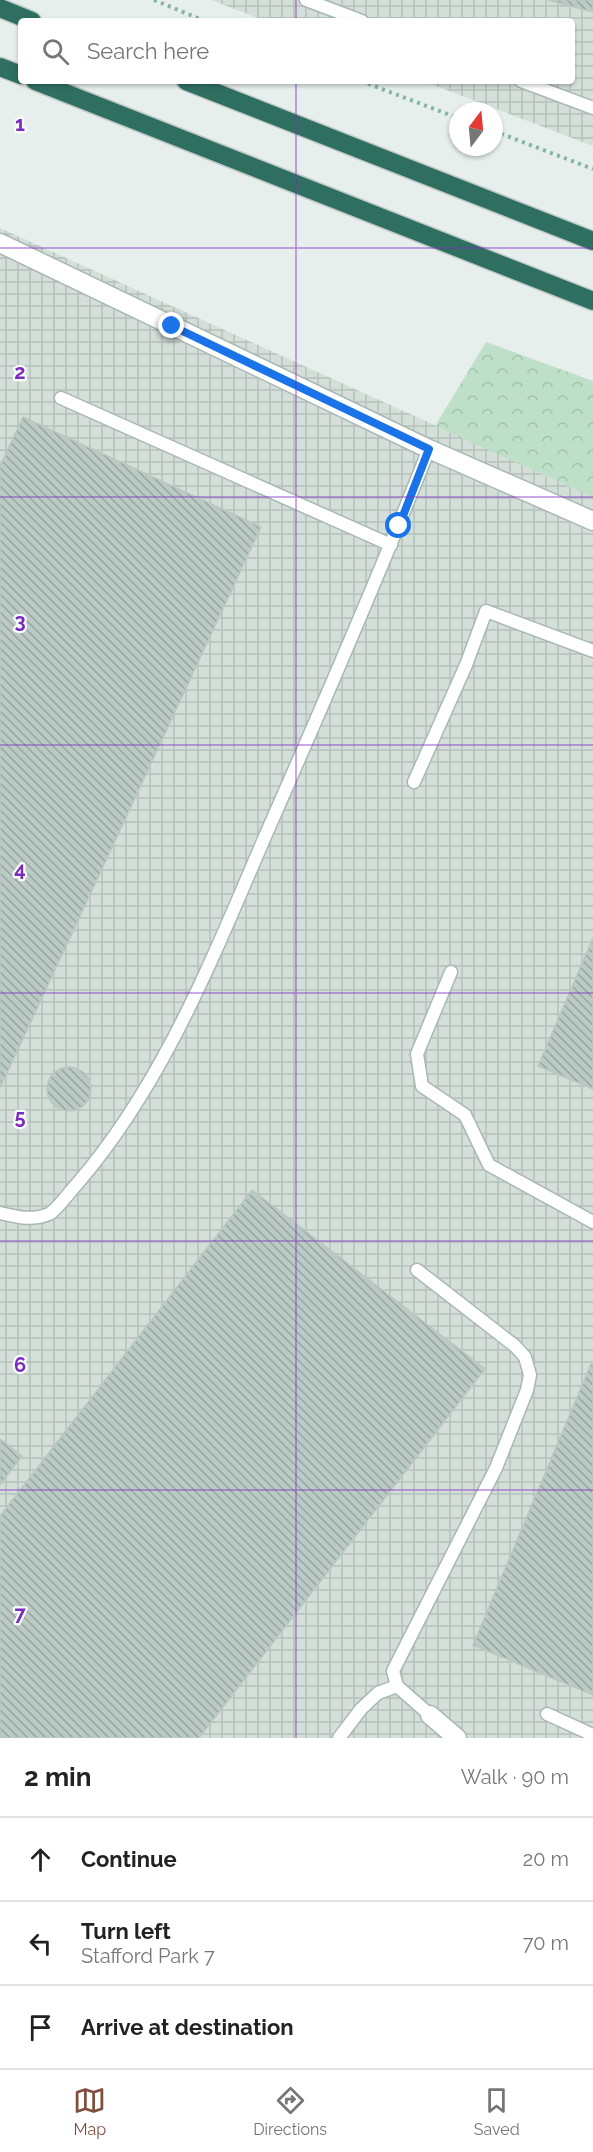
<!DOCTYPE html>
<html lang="en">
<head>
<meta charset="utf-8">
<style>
  body { margin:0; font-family:Raleway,sans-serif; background:#f2f2f2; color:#222 }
  .compass { position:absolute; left:449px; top:102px; width:54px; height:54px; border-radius:50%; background:#fff; box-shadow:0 2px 4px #0004; rotate:16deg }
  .stop { position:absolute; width:18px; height:18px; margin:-14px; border:4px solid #1a73e8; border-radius:50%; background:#fff }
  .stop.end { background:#1a73e8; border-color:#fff; box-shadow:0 2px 6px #0008 }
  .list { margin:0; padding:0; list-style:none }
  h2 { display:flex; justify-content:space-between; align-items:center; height:78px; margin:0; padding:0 24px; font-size:26px }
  h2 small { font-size:20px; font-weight:400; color:#767676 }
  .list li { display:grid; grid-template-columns:39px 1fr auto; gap:18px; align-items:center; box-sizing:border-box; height:84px; padding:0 24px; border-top:2px solid #e0e0e0 }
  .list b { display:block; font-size:22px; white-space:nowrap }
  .list p { margin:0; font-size:20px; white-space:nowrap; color:#767676 }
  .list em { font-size:20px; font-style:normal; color:#767676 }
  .icon { flex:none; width:33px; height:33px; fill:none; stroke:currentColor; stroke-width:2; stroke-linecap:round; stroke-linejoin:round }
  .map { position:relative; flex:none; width:593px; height:1738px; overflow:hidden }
  .search { position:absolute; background:#fff; box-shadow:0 2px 4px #0004; left:18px; right:18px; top:18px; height:66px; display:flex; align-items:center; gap:15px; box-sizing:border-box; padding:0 21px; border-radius:6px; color:#767676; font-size:22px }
  .sheet { height:330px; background:#fff }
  nav { display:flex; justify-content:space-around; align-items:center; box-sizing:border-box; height:84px; border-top:2px solid #e0e0e0; background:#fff; font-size:16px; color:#767676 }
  nav a { display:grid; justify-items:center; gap:3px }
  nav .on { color:#804e3d }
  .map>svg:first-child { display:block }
</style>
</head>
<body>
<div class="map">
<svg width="593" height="1738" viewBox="0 0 593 1738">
  <defs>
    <pattern id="industrial-grid" width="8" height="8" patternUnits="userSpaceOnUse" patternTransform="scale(1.5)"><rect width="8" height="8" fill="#d4dfda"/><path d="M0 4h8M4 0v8" fill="none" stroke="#b6c1bc"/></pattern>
    <pattern id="forest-crowns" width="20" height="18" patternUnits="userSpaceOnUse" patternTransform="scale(1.5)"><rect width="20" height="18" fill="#bfe0c8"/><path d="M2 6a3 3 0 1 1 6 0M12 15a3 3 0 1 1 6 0" fill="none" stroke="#a4c1ad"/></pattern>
    <pattern id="building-back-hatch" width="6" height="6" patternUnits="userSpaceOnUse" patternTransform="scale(1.5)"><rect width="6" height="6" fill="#bbcac4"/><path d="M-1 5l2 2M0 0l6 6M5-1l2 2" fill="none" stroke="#98a6a0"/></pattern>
  </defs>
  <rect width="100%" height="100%" fill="#e6efeb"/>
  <path fill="url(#industrial-grid)" d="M211 0H593V146L423 81H572V21H266Z
    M0 228 593 497V1738H0Z"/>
  <path fill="url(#forest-crowns)" d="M486 342 593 381V497L435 426Z"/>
  <path fill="url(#building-back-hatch)" stroke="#b8c9c2" stroke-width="1.5" d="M548 0H593V12Z
    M23 417 261 527 0 1088V466Z
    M593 938V1089L538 1066Z
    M47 1089a22 22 0 1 1 44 0a22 22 0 1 1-44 0Z
    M252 1190 485 1369 199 1738H0V1516Z
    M591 1364 593 1365V1695L473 1645Z
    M0 1439 22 1456 0 1485Z"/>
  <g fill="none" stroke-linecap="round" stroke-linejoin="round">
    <g stroke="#a8b8b2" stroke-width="15">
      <path id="service" d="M306 0 362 21
        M521 81 593 108
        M61 398 391 545
        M414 782 466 665 486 611 593 651
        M451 972 417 1054 422 1086 465 1115 489 1165 593 1222
        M0 1213C17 1217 32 1221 49 1214 57 1210 70 1191 77 1184 165 1082 214 954 267 832 323 705 378 578 429 449
        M417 1270 515 1346 525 1357 530 1375 527 1390 496 1468 393 1671 397 1686 430 1715
        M547 1714 593 1735
        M339 1738 361 1709 378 1693 397 1686"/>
    </g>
    <g stroke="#a8b8b2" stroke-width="21">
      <path id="minor" d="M0 243 429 449 593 521
        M430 1715 457 1738"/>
    </g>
    <g stroke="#c2cac8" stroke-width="21">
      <path id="motorway" d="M0 8 32 21
        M0 67 21 75
        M35 81 593 301
        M186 81 593 241"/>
    </g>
    <path stroke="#86b3a5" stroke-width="4" stroke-dasharray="3 4.5" stroke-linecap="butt" d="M154 0 205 21
      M361 81 458 118
      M494 131 593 169"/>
    <use href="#service" stroke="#fff" stroke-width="12"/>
    <use href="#minor" stroke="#fff" stroke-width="18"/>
    <use href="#motorway" stroke="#2f6f62" stroke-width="18"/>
  </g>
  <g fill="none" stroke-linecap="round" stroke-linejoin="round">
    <path stroke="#1a73e8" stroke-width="8" d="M172 326 429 449 399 526"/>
  </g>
  <path fill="none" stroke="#7b2cbf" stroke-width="1.5" stroke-opacity="0.55" d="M296 0V21M296 81V1738M0 248H593M0 497H593M0 745H593M0 993H593M0 1241H593M0 1490H593"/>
  <g font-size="20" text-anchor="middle" font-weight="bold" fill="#7b2cbf" stroke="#f7fbf9" stroke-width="4.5" stroke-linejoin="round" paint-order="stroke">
    <text x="20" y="131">1</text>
    <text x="20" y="379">2</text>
    <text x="20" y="628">3</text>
    <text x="20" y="876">4</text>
    <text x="20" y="1124">5</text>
    <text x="20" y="1372">6</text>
    <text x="20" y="1621">7</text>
  </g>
</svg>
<svg class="compass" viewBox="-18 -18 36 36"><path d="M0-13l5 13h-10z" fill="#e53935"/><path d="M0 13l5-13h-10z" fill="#767676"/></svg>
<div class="stop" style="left:399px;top:526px"></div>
<div class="stop end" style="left:172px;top:326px"></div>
<div class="search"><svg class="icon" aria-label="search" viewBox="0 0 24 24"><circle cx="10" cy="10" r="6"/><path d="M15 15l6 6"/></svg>Search here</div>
</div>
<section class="sheet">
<h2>2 min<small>Walk · 90 m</small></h2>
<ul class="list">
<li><svg class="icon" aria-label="ahead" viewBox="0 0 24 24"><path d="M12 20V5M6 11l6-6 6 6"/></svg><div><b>Continue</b></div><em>20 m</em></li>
<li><svg class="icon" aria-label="left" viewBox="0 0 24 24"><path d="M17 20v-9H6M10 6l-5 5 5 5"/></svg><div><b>Turn left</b><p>Stafford Park 7</p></div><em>70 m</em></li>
<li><svg class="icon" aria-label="arrive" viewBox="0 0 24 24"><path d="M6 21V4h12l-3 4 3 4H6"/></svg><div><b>Arrive at destination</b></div></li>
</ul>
</section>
<nav>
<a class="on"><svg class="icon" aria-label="map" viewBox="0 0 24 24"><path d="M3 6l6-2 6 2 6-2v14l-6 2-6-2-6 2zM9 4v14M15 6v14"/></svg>Map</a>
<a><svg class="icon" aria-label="directions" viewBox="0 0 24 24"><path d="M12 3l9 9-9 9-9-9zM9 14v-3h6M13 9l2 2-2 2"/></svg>Directions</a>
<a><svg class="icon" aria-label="saved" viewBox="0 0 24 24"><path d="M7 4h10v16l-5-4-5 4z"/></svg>Saved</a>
</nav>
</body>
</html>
